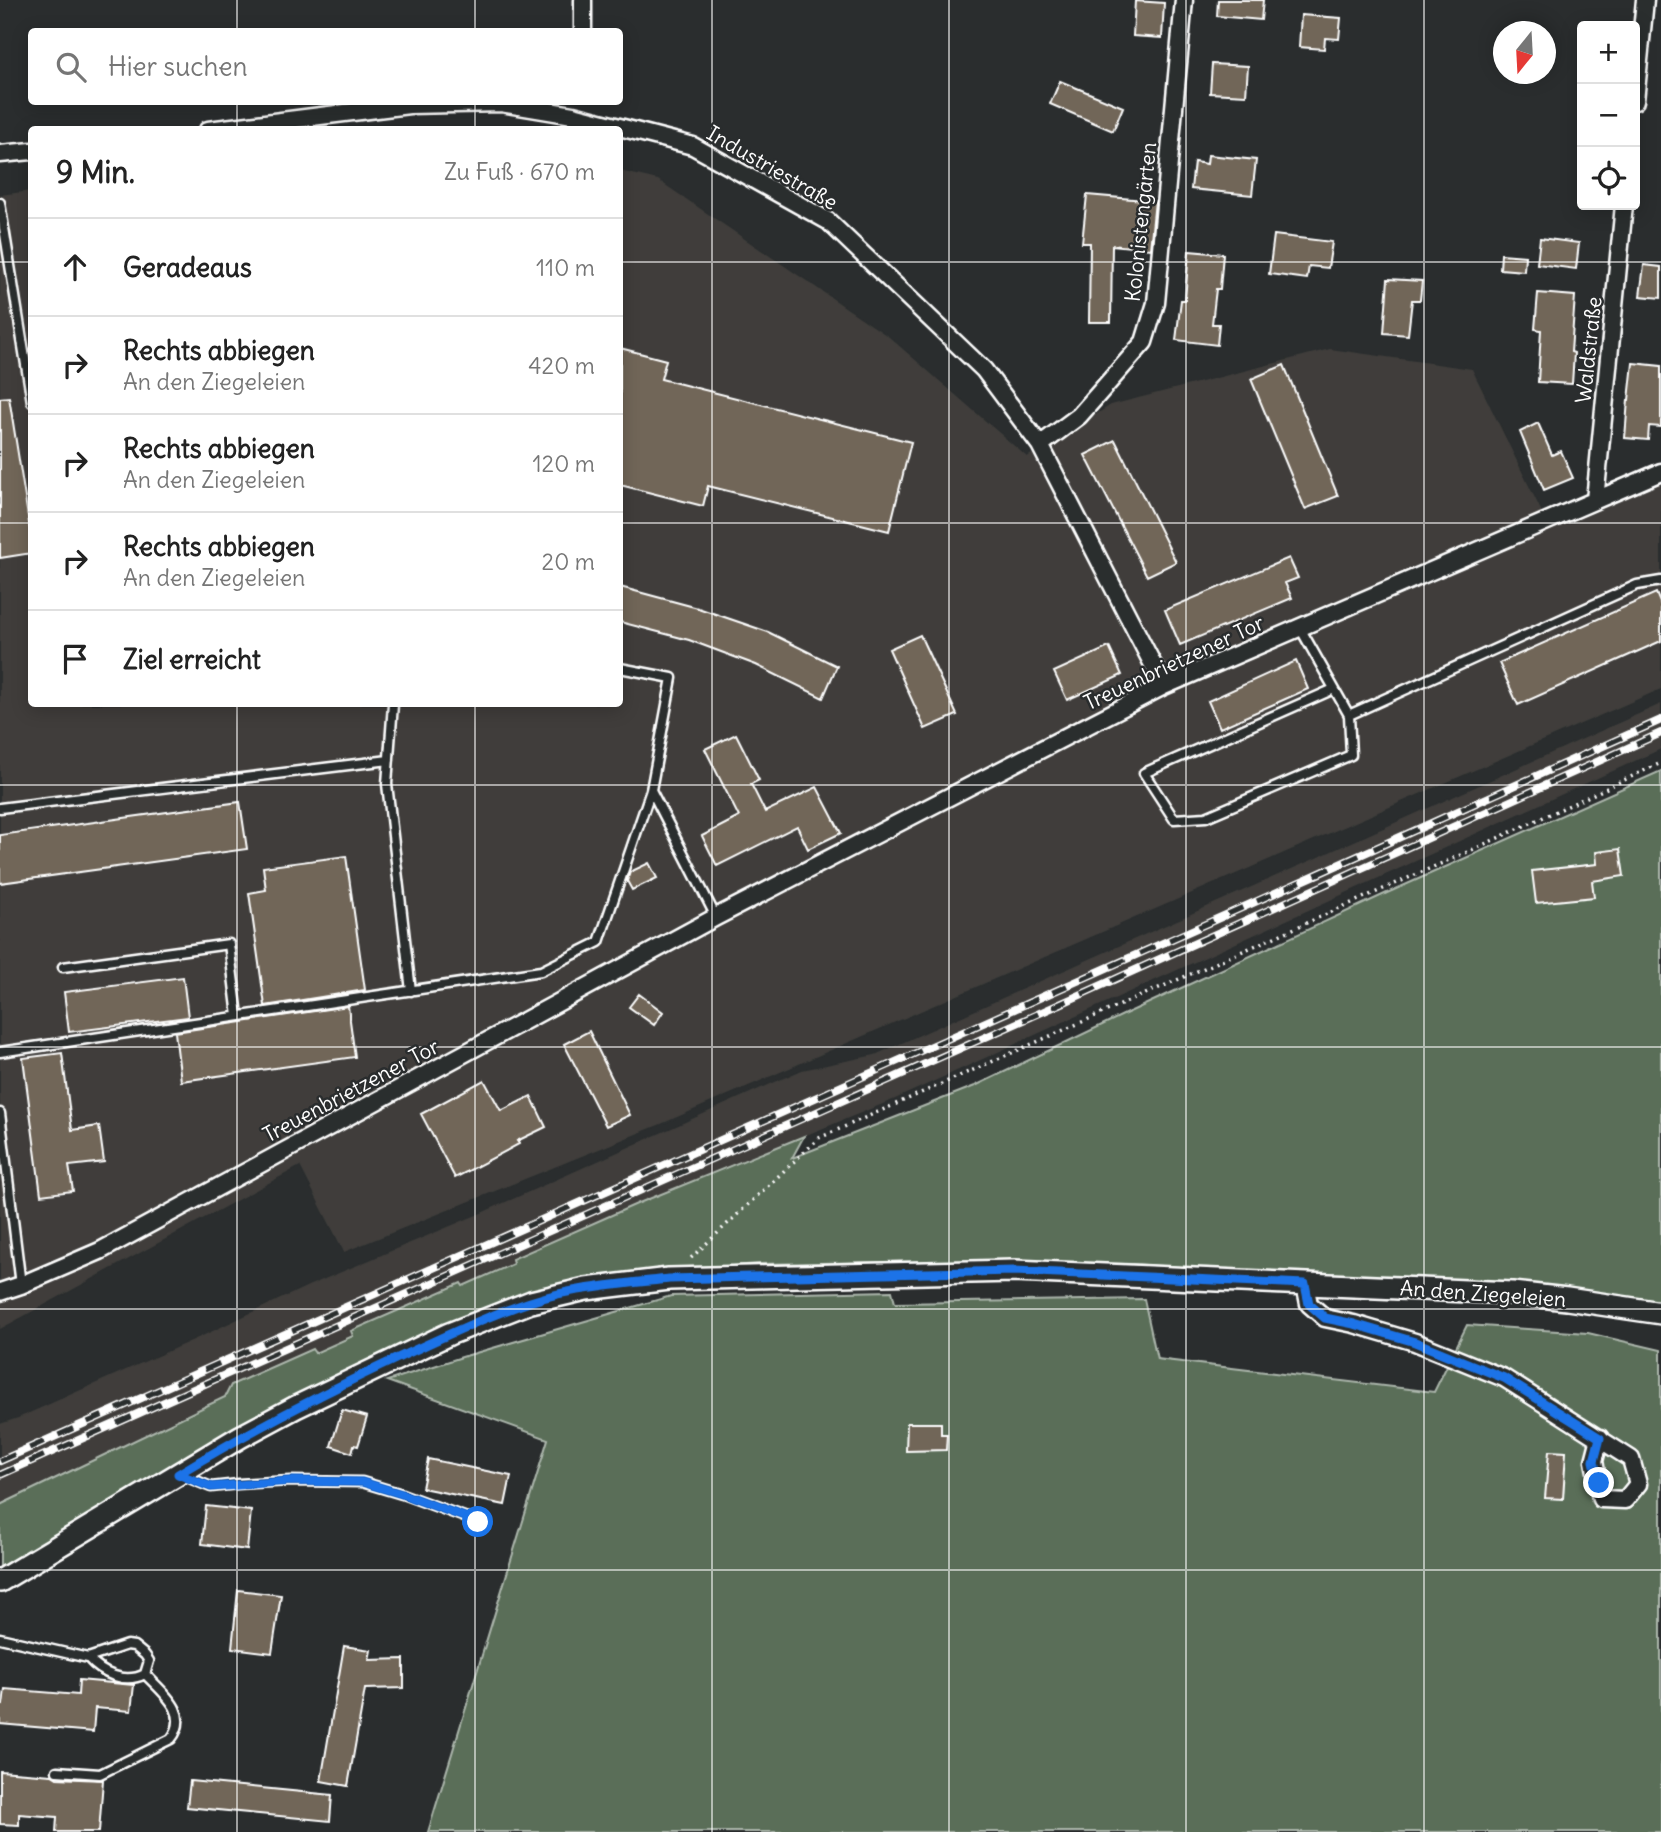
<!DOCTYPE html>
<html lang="de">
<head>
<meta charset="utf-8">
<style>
  body { margin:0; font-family:Delius,sans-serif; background:#f6f6f6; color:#222 }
  .controls { position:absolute; right:21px; top:21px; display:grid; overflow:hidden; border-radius:7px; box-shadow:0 4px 18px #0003 }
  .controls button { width:63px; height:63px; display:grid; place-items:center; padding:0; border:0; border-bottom:2px solid #e0e0e0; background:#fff; color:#222; font:35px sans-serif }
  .compass { position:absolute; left:1493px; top:21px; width:63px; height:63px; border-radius:50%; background:#fff; box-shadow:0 4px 18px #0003; rotate:198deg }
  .stop { position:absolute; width:21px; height:21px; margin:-16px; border:5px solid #1a73e8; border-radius:50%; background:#fff }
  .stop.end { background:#1a73e8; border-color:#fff; box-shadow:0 2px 7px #0008 }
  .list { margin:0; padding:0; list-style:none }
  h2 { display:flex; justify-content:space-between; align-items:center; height:91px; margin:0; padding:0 28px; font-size:30px }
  h2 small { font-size:23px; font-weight:400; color:#767676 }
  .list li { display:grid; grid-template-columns:46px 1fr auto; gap:21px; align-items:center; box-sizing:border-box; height:98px; padding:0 28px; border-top:2px solid #e0e0e0 }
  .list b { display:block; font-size:26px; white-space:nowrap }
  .list p { margin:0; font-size:23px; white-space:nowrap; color:#767676 }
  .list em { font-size:23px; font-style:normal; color:#767676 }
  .icon { flex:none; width:38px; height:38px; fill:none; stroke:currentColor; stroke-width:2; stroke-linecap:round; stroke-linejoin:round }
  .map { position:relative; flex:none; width:1661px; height:1832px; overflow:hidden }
  .search { position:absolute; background:#fff; box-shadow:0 4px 18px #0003; left:28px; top:28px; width:595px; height:77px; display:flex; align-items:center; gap:18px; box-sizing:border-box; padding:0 24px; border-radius:7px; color:#767676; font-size:26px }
  .panel { position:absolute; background:#fff; box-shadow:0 4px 18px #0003; left:28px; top:126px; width:595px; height:581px; border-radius:7px }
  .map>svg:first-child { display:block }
</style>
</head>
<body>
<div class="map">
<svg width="1661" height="1832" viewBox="0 0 1661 1832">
  <rect width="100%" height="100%" fill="#2a2d2e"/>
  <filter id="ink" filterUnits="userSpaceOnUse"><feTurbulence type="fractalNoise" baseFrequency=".0143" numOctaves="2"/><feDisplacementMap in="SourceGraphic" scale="14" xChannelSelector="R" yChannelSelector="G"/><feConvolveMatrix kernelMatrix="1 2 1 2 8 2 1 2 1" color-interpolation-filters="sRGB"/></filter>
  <g filter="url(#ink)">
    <path fill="#3f3e3b" d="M620 171 658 180 889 337 1027 457 1111 405 1330 349 1472 369 1550 529 1661 478V689L661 1124 344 1252 300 1166 0 1329V195L31 191 32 704H620Z
      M1661 704V749L895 1099 639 1203 512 1259 514 1264 463 1287 460 1283 352 1331 353 1335 314 1353 312 1349 231 1385 225 1396 0 1505V1424L18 1418 200 1337 308 1286 479 1214 802 1070 875 1055Z"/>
    <path fill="#5a6e59" stroke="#acb6ac" stroke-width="2" d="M1661 771V1304L1133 1264 947 1261 758 1264 609 1276 247 1422 182 1459 0 1571V1505L225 1397 231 1385 312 1349 315 1353 353 1336 351 1331 461 1283 463 1286 513 1264 512 1259 639 1203 804 1136 792 1158 975 1086 1125 1014 1387 893Z
      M892 1291 895 1303 1144 1299 1157 1359 1434 1392 1467 1325 1588 1333 1661 1350V1832H428L548 1439 387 1381 462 1357 671 1296Z"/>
    <path fill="#716658" stroke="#fff" stroke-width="2" d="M1218 0H1263L1261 20 1217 16Z
      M1135 1 1164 3 1162 38 1133 36Z
      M1301 15 1341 18 1339 39 1325 38 1324 49 1299 47Z
      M1212 64 1248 66 1246 95 1210 93Z
      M1060 81 1123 107 1113 131 1050 104Z
      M1208 155 1256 160 1252 195 1191 189 1194 162 1207 164Z
      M1087 195 1155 201 1150 249 1112 245 1111 322H1089L1090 243H1082Z
      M1274 235 1332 242 1328 268 1309 266 1307 279 1269 274Z
      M1540 238 1579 243 1576 269 1537 264Z
      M1189 251 1223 254 1220 289H1216L1212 324H1219L1217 345 1176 340 1181 300H1185Z
      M1501 254 1525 256 1524 271 1500 269Z
      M1644 265 1661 267V298L1640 296Z
      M1388 279 1422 281 1420 300H1412L1408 335 1384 333Z
      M1538 293 1575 296 1571 352 1574 353 1572 384 1538 382 1541 330 1535 329Z
      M620 348 666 360 661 379 911 442 889 531 708 486 703 506 620 485Z
      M1633 363 1661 366V427L1649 426 1648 440 1625 438 1628 400H1629Z
      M1284 365 1338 496 1305 509 1251 379Z
      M9 397 32 542V553L0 558V398Z
      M1538 423 1552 455 1561 451 1573 478 1544 490 1520 432Z
      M1115 440 1176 562 1147 576 1085 455Z
      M1289 558 1298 578 1285 583 1292 598 1180 645 1165 610Z
      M620 587 698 608 768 632 837 666 823 698 756 665 689 640 620 622Z
      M1656 593 1661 605V641L1518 705 1499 663Z
      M920 635 957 715 925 729 889 649Z
      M1109 647 1122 675 1067 700 1054 672Z
      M1296 661 1308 689 1220 728 1208 701Z
      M736 734 759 780 751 784 765 812 817 787 841 833 808 849 797 826 717 866 702 836 739 817 705 749Z
      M240 802 247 849 0 883V835Z
      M1620 849 1624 876 1592 881 1594 897 1536 903 1532 871 1597 864 1596 852Z
      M346 856 365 990 265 1006 249 893 266 890 263 867Z
      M649 863 657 878 632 890 627 881 630 872Z
      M183 977 188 1017 69 1032 64 992Z
      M639 994 663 1012 654 1025 629 1007Z
      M348 1006 355 1057 181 1081 175 1032Z
      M589 1031 630 1115 606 1126 564 1044Z
      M62 1053 72 1130 99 1126 104 1162 69 1166 73 1191 41 1195 23 1058Z
      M484 1080 501 1111 531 1096 546 1127 517 1141 519 1144 455 1178 421 1114Z
      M342 1410 367 1417 358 1446 354 1445 352 1453 331 1446Z
      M907 1423H941V1434H947L946 1450 906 1451Z
      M1549 1451 1566 1452 1563 1499 1545 1498Z
      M428 1459 511 1476 505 1505 422 1488Z
      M206 1506 251 1511 247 1550 202 1544Z
      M238 1590 281 1595 272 1653 232 1648Z
      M344 1646 371 1650 369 1660 404 1659V1688L365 1689 348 1786 321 1781Z
      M79 1680 134 1685 131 1711 95 1708 93 1732 0 1724V1704L3 1705 5 1689 78 1695Z
      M0 1771 52 1775 57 1778 103 1780 99 1832H56L57 1817 19 1814V1825L0 1824Z
      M190 1781 332 1795 330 1821 187 1807Z"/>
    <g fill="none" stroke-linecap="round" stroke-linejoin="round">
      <g stroke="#fff" stroke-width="13">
        <path id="lane" d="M0 203 32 402
          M1300 628 1349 715 1637 585 1661 581
          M1334 689 1144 773 1174 819 1206 817 1351 755 1349 715
          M393 704 387 784 411 991
          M651 790 716 917
          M0 808 389 760
          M63 967 229 944 238 1016
          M0 1052 541 971 599 942 651 790 672 678 620 668
          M0 1113 21 1285
          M182 1475 211 1487 238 1484 290 1481 362 1482 402 1494 478 1522
          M0 1638 88 1658 127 1645 134 1646 145 1655 149 1661 145 1674C124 1685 101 1673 88 1658
          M57 1771 100 1774 171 1739C192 1713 162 1692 145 1674"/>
      </g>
      <g stroke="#fff" stroke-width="21">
        <path id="street" d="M583 32V0
          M1635 101 1645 0
          M208 130 409 105 501 103 573 115 693 146 828 221 984 370 1040 445 1164 686
          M0 154 32 151
          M1040 445 1079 416 1144 342 1156 303 1184 0
          M1595 500 1624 205
          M1305 1284 1309 1304 1325 1318 1354 1324 1415 1342 1504 1378 1631 1459 1638 1484 1625 1500 1601 1499 1594 1461 1600 1438
          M0 1292 21 1285 100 1251 716 917 1164 686 1661 472"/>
      </g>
      <g stroke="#fff" stroke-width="26">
        <path id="secondary" d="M0 1581 240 1437 296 1407 449 1334 531 1302 586 1289 669 1279 1014 1271 1512 1293 1567 1299 1661 1313"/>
      </g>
      <path stroke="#fff" stroke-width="3.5" stroke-dasharray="2 5" stroke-linecap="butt" d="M691 1258 819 1138 1474 849 1661 763"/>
      <use href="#lane" stroke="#2a2d2e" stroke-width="8"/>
      <use href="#street" stroke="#2a2d2e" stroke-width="16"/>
      <use href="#secondary" stroke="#2a2d2e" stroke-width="21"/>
      <g stroke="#fff" stroke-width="8">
        <path id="rail" d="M0 1461 1320 873 1661 720
          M0 1475 1060 1004 1661 733"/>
      </g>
      <use href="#rail" stroke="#2a2d2e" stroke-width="5" stroke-dasharray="16" stroke-linecap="butt"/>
    </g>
  </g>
  <g fill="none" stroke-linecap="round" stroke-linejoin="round" filter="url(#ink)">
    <path stroke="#1a73e8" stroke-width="9" d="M478 1522 402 1494 362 1482 290 1481 211 1487 178 1474C251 1430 327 1391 404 1355 454 1332 505 1307 558 1294 594 1286 632 1283 669 1279L1014 1271 1305 1284 1309 1304 1325 1318 1354 1324 1415 1342 1504 1378 1600 1438 1594 1461 1599 1483"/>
  </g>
  <path fill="none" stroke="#fff" stroke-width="2" stroke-opacity="0.55" d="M237 0V32M475 0V32M712 0V1832M949 0V1832M1186 0V1832M1424 0V1832M237 102V130M475 102V130M0 262H32M620 262H1661M0 523H32M620 523H1661M237 704V1832M475 704V1832M0 785H1661M0 1047H1661M0 1309H1661M0 1570H1661"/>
  <g text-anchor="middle" stroke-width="5" stroke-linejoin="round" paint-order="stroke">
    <g font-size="21" fill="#fff" stroke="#2a2d2e">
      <text transform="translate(772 168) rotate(30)" y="7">Industriestraße</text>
      <text transform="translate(1141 222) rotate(-84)" y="7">Kolonistengärten</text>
      <text transform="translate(1589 350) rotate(-84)" y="7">Waldstraße</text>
      <text transform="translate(1174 663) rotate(-25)" y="7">Treuenbrietzener Tor</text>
      <text transform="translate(351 1091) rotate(-28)" y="7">Treuenbrietzener Tor</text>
      <text transform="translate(1483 1294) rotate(4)" y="7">An den Ziegeleien</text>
    </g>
  </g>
</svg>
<div class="controls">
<button>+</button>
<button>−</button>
<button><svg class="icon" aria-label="locate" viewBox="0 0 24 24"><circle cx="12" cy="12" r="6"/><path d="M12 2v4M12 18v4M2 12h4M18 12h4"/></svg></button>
</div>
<svg class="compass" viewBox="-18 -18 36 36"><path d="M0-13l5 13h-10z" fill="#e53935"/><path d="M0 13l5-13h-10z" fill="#767676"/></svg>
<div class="stop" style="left:478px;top:1522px"></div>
<div class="stop end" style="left:1599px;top:1483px"></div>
<div class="search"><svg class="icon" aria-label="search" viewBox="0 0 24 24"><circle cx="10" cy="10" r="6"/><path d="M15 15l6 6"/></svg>Hier suchen</div>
<section class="panel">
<h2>9 Min.<small>Zu Fuß · 670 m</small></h2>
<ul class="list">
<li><svg class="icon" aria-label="ahead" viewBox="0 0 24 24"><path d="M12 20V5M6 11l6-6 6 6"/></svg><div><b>Geradeaus</b></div><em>110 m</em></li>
<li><svg class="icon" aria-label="right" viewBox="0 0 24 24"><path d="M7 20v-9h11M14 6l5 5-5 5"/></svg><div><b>Rechts abbiegen</b><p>An den Ziegeleien</p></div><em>420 m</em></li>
<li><svg class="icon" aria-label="right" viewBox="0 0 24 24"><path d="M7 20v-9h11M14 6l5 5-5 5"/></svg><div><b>Rechts abbiegen</b><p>An den Ziegeleien</p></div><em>120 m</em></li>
<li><svg class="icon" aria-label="right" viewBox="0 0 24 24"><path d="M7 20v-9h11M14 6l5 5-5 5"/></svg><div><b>Rechts abbiegen</b><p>An den Ziegeleien</p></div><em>20 m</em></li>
<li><svg class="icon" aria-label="arrive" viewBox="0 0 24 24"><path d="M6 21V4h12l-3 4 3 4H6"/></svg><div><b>Ziel erreicht</b></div></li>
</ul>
</section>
</div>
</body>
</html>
